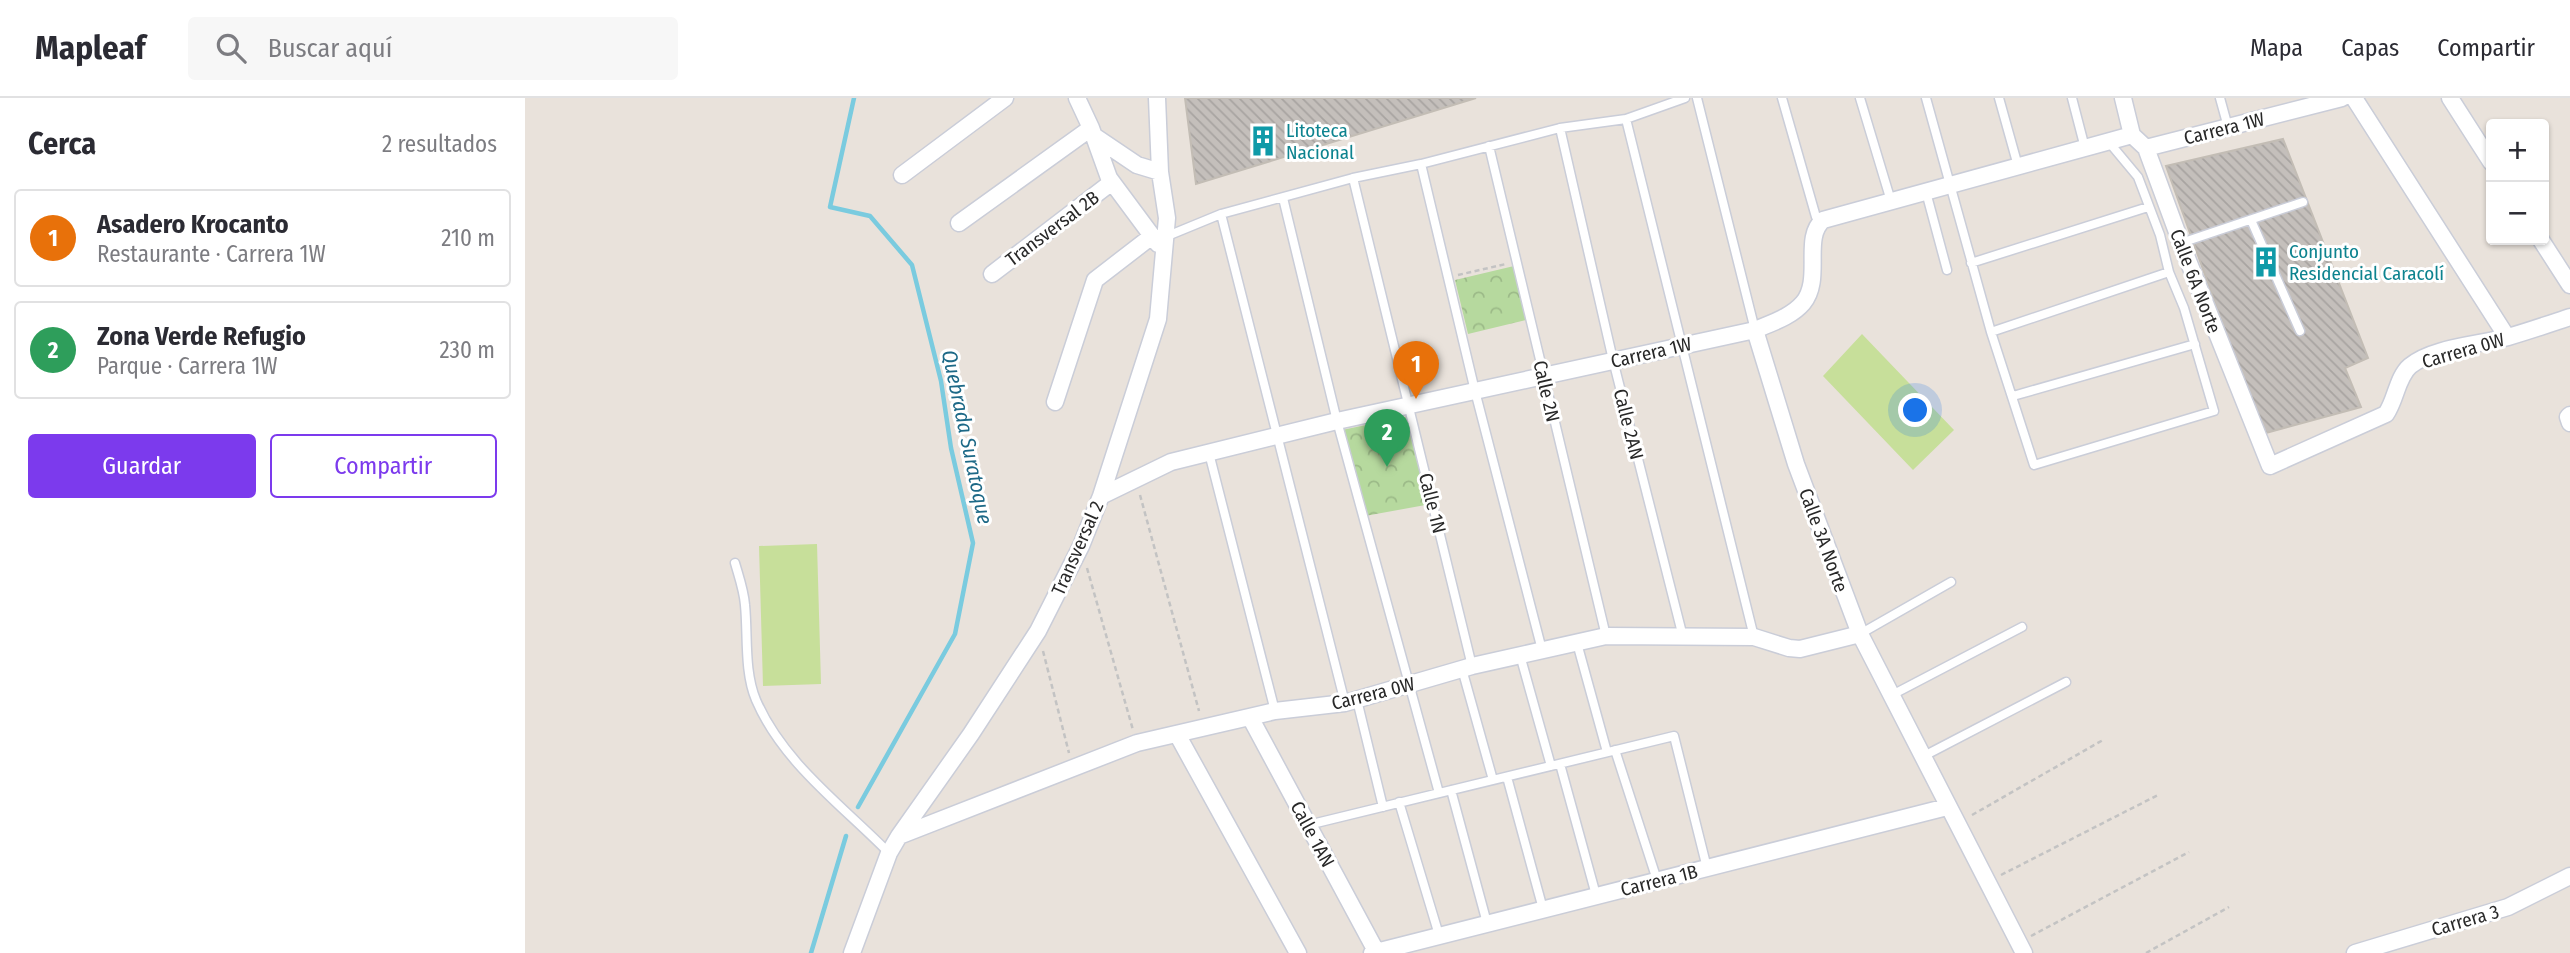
<!DOCTYPE html>
<html lang="es">
<head>
<meta charset="utf-8">
<style>
  body { margin:0; font-family:"Fira Sans Condensed",sans-serif; background:#f7f7f7; color:#2b2b33 }
  .controls { position:absolute; right:21px; top:21px; display:grid; overflow:hidden; border-radius:7px; box-shadow:0 2px 5px #0004 }
  .controls button { width:63px; height:63px; display:grid; place-items:center; padding:0; border:0; border-bottom:2px solid #e1e1e2; background:#fff; color:#2b2b33; font:35px sans-serif }
  .you { position:absolute; left:1391px; top:313px; width:24px; height:24px; margin:-18px; border:5px solid #fff; border-radius:50%; background:#1a73e8; box-shadow:0 0 0 10px #1a73e833 }
  .badge { display:grid; place-items:center; width:46px; height:46px; border-radius:50%; background:#7c3aed; color:#fff; font-size:23px; font-weight:700 }
  .pin { position:absolute; translate:-50% -58px; filter:drop-shadow(0 2px 4px #0008) }
  .pin::after { content:''; position:absolute; top:37px; width:24px; height:21px; background:inherit; clip-path:polygon(0 0,100% 0,50% 100%) }
  .list { margin:0; padding:0; list-style:none }
  h2 { display:flex; justify-content:space-between; align-items:center; height:91px; margin:0; padding:0 28px; font-size:30px }
  h2 small { font-size:23px; font-weight:400; color:#7c7c81 }
  .list li { display:grid; grid-template-columns:46px 1fr auto; gap:21px; align-items:center; box-sizing:border-box; height:98px; margin:0 14px 14px; padding:0 14px; border:2px solid #e1e1e2; border-radius:7px }
  .list b { display:block; font-size:26px; white-space:nowrap }
  .list p { margin:0; font-size:23px; white-space:nowrap; color:#7c7c81 }
  .list em { font-size:23px; font-style:normal; color:#7c7c81 }
  .actions { display:flex; gap:14px; padding:21px 28px }
  .actions a { flex:1; padding:16px 0; border:2px solid #7c3aed; border-radius:7px; text-align:center; font-size:24px; color:#7c3aed }
  .actions .main { background:#7c3aed; color:#fff }
  .icon { flex:none; width:38px; height:38px; fill:none; stroke:currentColor; stroke-width:2; stroke-linecap:round; stroke-linejoin:round }
  .map { position:relative; flex:none; width:2045px; height:855px; overflow:hidden }
  header { display:flex; align-items:center; gap:42px; box-sizing:border-box; height:98px; padding:0 35px; background:#fff; border-bottom:2px solid #e1e1e2 }
  header strong { font-size:33px }
  nav { display:flex; gap:38px; margin-inline-start:auto; font-size:24px }
  .search { width:490px; height:63px; background:#f7f7f7; display:flex; align-items:center; gap:18px; box-sizing:border-box; padding:0 24px; border-radius:7px; color:#7c7c81; font-size:26px }
  main { display:flex }
  aside { flex:1; background:#fff }
  .map>svg:first-child { display:block }
</style>
</head>
<body>
<header>
<strong>Mapleaf</strong>
<div class="search"><svg class="icon" aria-label="search" viewBox="0 0 24 24"><circle cx="10" cy="10" r="6"/><path d="M15 15l6 6"/></svg>Buscar aquí</div>
<nav><a>Mapa</a><a>Capas</a><a>Compartir</a></nav>
</header>
<main>
<aside>
<h2>Cerca<small>2 resultados</small></h2>
<ul class="list">
<li><span class="badge" style="background:#e8710a">1</span><div><b>Asadero Krocanto</b><p>Restaurante · Carrera 1W</p></div><em>210 m</em></li>
<li><span class="badge" style="background:#2e9e5b">2</span><div><b>Zona Verde Refugio</b><p>Parque · Carrera 1W</p></div><em>230 m</em></li>
</ul>
<div class="actions"><a class="main">Guardar</a><a>Compartir</a></div>
</aside>
<div class="map">
<svg width="2045" height="855" viewBox="0 0 2045 855">
  <defs>
    <pattern id="park-crowns" width="20" height="18" patternUnits="userSpaceOnUse" patternTransform="scale(1.75)"><rect width="20" height="18" fill="#b6d99e"/><path d="M2 6a3 3 0 1 1 6 0M12 15a3 3 0 1 1 6 0" fill="none" stroke="#9cba88"/></pattern>
    <pattern id="building-back-hatch" width="6" height="6" patternUnits="userSpaceOnUse" patternTransform="scale(1.75)"><rect width="6" height="6" fill="#c4bfbb"/><path d="M-1 5l2 2M0 0l6 6M5-1l2 2" fill="none" stroke="#a8a4a1"/></pattern>
  </defs>
  <rect width="100%" height="100%" fill="#e9e2db"/>
  <path fill="url(#park-crowns)" d="M989 168 1001 222 943 236 930 182Z
    M884 318 906 406 840 418 817 332Z"/>
  <path fill="#c7df9a" d="M1337 236 1429 332 1388 372 1298 278Z
    M292 446 296 586 238 588 234 448Z"/>
  <g fill="none" stroke-linecap="round" stroke-linejoin="round">
    <path stroke="#7acbdf" stroke-width="4.5" d="M329 0 305 109 345 118 387 167 416 283 426 350 448 445 430 536 333 709
      M286 855 321 738"/>
  </g>
  <path fill="url(#building-back-hatch)" stroke="#c3bdb5" stroke-width="2" d="M660 0H951L671 86Z
    M1758 41 1843 260 1820 270 1836 309 1737 336 1641 68Z"/>
  <g fill="none" stroke-linecap="round" stroke-linejoin="round">
    <g stroke="#cacdd8" stroke-width="11">
      <path id="service" d="M1172 0 1230 232
        M1257 0 1291 119 1298 122
        M1335 0 1366 103
        M1401 0 1466 234 1509 367 1689 313 1659 210 1644 174 1635 137 1613 79 1583 43
        M1474 0 1493 68
        M1547 0 1560 50
        M1695 0 1703 29
        M1101 21 1229 539
        M1035 30 1088 262 1158 539
        M964 48 1081 538
        M896 66 950 293 1017 552
        M828 80 947 568
        M1401 94 1422 172
        M758 100 812 323 914 695
        M696 116 820 605
        M1726 122 1775 233
        M640 139 696 116 828 80 896 66 1035 30 1101 21 1160 0
        M1656 145 1778 104
        M1446 165 1623 109
        M1466 234 1644 174
        M1488 298 1670 246
        M684 355 750 613
        M210 465C214 479 219 493 220 507 223 537 219 574 231 602 258 665 318 708 364 755
        M1335 536 1426 484
        M1052 545 1082 654
        M995 557 1026 668
        M937 571 968 682
        M1365 598 1497 529
        M832 602 858 709
        M1090 652 1132 782
        M1397 659 1541 584
        M1035 666 1071 797
        M982 679 1018 811
        M926 692 962 825
        M874 704 914 837
        M783 727 1149 638 1182 770"/>
    </g>
    <g stroke="#cacdd8" stroke-width="19">
      <path id="minor" d="M552 0 566 30 584 80 633 146
        M1598 0 1607 37 1621 50 1656 145 1745 368 1861 316C1871 302 1872 279 1885 268 1908 249 1954 247 1983 239 2004 233 2024 226 2045 219
        M1829 0 1982 239
        M1925 0 1966 64
        M569 38 612 67 635 74
        M1621 50 1817 0
        M377 77 480 0
        M434 125 566 30
        M2016 142 2045 187
        M467 176 587 84
        M1230 232 1271 366 1335 536 1499 855
        M530 304 570 182 627 138
        M2045 317 2043 319 2045 325
        M576 398 646 364 812 323 1230 232C1246 225 1266 219 1278 205 1298 181 1277 140 1298 122L1607 37
        M725 619 851 853
        M652 636 773 855
        M374 738 612 645 750 613 820 605 947 568 1081 538 1229 539 1264 550 1275 551 1335 536
        M327 855 364 755 374 738 446 636 513 533 556 448 576 398 633 221 642 120 635 74 632 0
        M847 855 1422 709
        M1830 855 1983 809 2045 778"/>
    </g>
    <path stroke="#c3c3c3" stroke-width="2.5" stroke-dasharray="5 3.5" stroke-linecap="butt" d="M933 177 981 166
      M615 397 674 613
      M562 470 608 632
      M518 553 544 655
      M1447 717 1578 642
      M1476 777 1633 697
      M1506 838 1664 754
      M1621 855 1704 809"/>
    <use href="#service" stroke="#fff" stroke-width="8"/>
    <use href="#minor" stroke="#fff" stroke-width="16"/>
  </g>
  <defs>
    <g id="building-bare" transform="scale(2.415)"><path d="M-4-6H4V6H1V3H-1V6H-4ZM-2.5-4.3h1.7v1.8h-1.7ZM.8-4.3h1.7v1.8H.8ZM-2.5-1h1.7V.8h-1.7ZM.8-1h1.7V.8H.8Z" fill="#0f9aa8" stroke="#fff" stroke-width="2.5" paint-order="stroke"/></g>
  </defs>
  <g fill-rule="evenodd">
    <use href="#building-bare" x="738" y="43"/>
    <use href="#building-bare" x="1741" y="164"/>
  </g>
  <g text-anchor="middle" stroke-width="6" stroke-linejoin="round" paint-order="stroke">
    <g font-size="19" fill="#282828" stroke="#fff">
      <text transform="translate(1699 30) rotate(-14)" y="7">Carrera 1W</text>
      <text transform="translate(527 130) rotate(-37)" y="7">Transversal 2B</text>
      <text transform="translate(1671 183) rotate(69)" y="7">Calle 6A Norte</text>
      <text transform="translate(1938 252) rotate(-16)" y="7">Carrera 0W</text>
      <text transform="translate(1126 254) rotate(-13)" y="7">Carrera 1W</text>
      <text transform="translate(1022 293) rotate(77)" y="7">Calle 2N</text>
      <text transform="translate(1104 326) rotate(76)" y="7">Calle 2AN</text>
      <text transform="translate(908 405) rotate(76)" y="7">Calle 1N</text>
      <text transform="translate(1299 442) rotate(70)" y="7">Calle 3A Norte</text>
      <text transform="translate(552 450) rotate(-66)" y="7">Transversal 2</text>
      <text transform="translate(848 595) rotate(-14)" y="7">Carrera 0W</text>
      <text transform="translate(788 736) rotate(62)" y="7">Calle 1AN</text>
      <text transform="translate(1134 782) rotate(-14)" y="7">Carrera 1B</text>
      <text transform="translate(1940 822) rotate(-16)" y="7">Carrera 3</text>
    </g>
    <g font-size="19" fill="#0d838f" stroke="#fff" text-anchor="start">
      <text x="761" y="39">Litoteca<tspan x="761" dy="22">Nacional</tspan></text>
      <text x="1764" y="160">Conjunto<tspan x="1764" dy="22">Residencial Caracolí</tspan></text>
    </g>
    <g font-size="21" font-style="italic" fill="#1d6987" stroke="#fff">
      <text transform="translate(442 339) rotate(78)" y="7">Quebrada Suratoque</text>
    </g>
  </g>
</svg>
<div class="controls">
<button>+</button>
<button>−</button>
</div>
<div class="you"></div>
<div class="pin badge" style="left:891px;top:301px;background:#e8710a">1</div>
<div class="pin badge" style="left:862px;top:369px;background:#2e9e5b">2</div>
</div>
</main>
</body>
</html>
